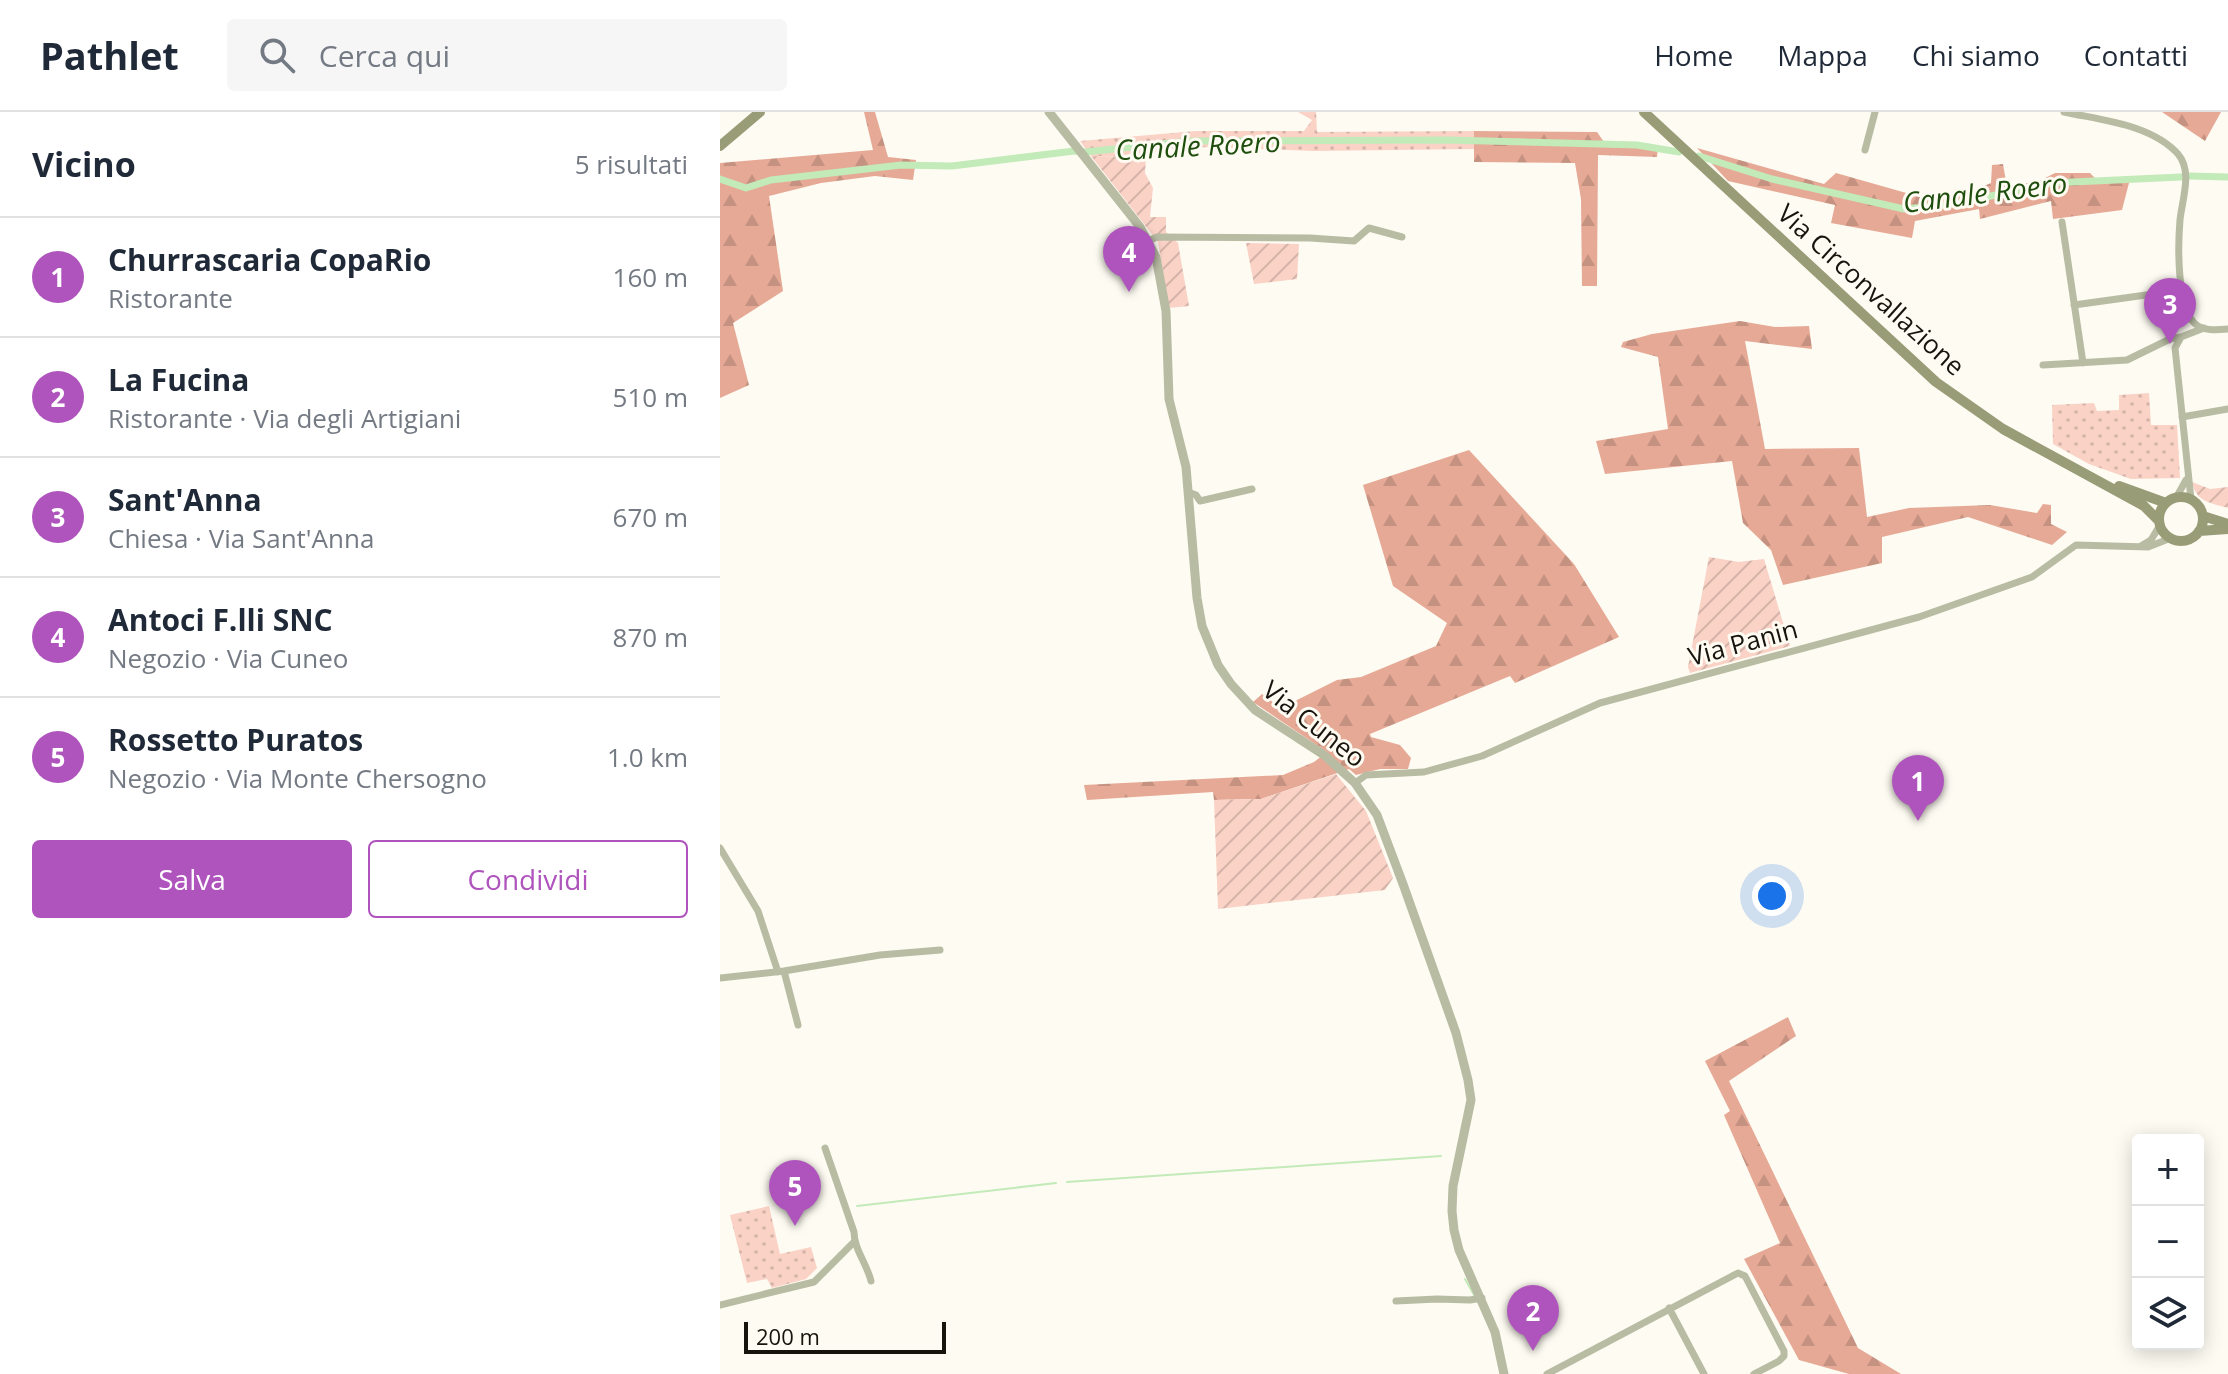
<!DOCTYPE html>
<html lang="it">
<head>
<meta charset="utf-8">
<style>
  body { margin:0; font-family:"Open Sans",sans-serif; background:#f6f6f7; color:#1f2937 }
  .controls { position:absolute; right:24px; bottom:24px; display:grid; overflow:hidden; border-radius:8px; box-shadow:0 4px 20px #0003 }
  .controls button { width:72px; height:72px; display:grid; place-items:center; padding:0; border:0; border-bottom:2px solid #e0e1e3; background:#fff; color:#1f2937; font:40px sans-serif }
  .scale { position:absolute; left:24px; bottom:20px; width:202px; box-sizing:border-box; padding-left:8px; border:4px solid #17140d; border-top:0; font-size:22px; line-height:28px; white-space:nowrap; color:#17140d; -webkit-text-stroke:6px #fefbf2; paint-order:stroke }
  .you { position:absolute; left:1052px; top:784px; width:28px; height:28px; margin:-20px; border:6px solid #fff; border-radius:50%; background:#1a73e8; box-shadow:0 0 0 12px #1a73e833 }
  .badge { display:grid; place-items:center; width:52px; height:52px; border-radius:50%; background:#af53bd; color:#fff; font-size:26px; font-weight:700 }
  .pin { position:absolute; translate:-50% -66px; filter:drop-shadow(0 2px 4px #0008) }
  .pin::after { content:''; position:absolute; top:42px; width:28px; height:24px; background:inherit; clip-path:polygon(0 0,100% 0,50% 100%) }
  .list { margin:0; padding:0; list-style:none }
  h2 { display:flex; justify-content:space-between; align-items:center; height:104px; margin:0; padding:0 32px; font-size:34px }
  h2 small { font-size:26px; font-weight:400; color:#747a83 }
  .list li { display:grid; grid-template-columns:52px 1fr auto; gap:24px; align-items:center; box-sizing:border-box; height:120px; padding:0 32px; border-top:2px solid #e0e1e3 }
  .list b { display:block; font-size:30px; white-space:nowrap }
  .list p { margin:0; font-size:26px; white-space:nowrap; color:#747a83 }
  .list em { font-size:26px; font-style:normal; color:#747a83 }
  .actions { display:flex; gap:16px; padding:24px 32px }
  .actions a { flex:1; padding:18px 0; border:2px solid #af53bd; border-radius:8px; text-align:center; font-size:28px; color:#af53bd }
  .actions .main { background:#af53bd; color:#fff }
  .icon { flex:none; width:44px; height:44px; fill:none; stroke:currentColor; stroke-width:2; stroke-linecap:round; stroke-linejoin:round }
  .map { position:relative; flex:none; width:1508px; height:1262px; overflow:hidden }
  header { display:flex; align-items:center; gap:48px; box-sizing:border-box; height:112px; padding:0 40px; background:#fff; border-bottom:2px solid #e0e1e3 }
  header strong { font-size:38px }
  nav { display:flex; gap:44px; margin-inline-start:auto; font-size:28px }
  .search { width:560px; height:72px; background:#f6f6f7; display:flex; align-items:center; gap:20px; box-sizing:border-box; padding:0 28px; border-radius:8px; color:#747a83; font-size:30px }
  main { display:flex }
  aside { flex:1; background:#fff }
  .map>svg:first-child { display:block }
</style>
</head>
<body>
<header>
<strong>Pathlet</strong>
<div class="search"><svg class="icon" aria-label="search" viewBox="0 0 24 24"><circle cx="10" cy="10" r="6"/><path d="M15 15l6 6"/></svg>Cerca qui</div>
<nav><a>Home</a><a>Mappa</a><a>Chi siamo</a><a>Contatti</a></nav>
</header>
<main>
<aside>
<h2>Vicino<small>5 risultati</small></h2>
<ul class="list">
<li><span class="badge">1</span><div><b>Churrascaria CopaRio</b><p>Ristorante</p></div><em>160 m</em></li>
<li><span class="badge">2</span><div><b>La Fucina</b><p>Ristorante · Via degli Artigiani</p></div><em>510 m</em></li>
<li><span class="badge">3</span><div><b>Sant'Anna</b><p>Chiesa · Via Sant'Anna</p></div><em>670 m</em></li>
<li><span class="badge">4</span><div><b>Antoci F.lli SNC</b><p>Negozio · Via Cuneo</p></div><em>870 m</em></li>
<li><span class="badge">5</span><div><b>Rossetto Puratos</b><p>Negozio · Via Monte Chersogno</p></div><em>1.0 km</em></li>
</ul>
<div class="actions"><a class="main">Salva</a><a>Condividi</a></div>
</aside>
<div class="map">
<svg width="1508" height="1262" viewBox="0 0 1508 1262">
  <defs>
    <pattern id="grass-dots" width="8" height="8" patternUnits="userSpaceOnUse" patternTransform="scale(2)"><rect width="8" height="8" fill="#fad2c6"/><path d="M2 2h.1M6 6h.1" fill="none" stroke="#d6b3a9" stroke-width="1.8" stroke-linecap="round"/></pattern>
    <pattern id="forest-firs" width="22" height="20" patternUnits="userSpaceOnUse" patternTransform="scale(2)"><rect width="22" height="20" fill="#e6a996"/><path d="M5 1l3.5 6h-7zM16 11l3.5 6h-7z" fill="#c59180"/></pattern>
    <pattern id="garden-furrows" width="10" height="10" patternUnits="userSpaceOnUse" patternTransform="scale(2)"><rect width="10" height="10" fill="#fad2c6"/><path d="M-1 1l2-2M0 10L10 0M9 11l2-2" fill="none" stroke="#d6b3a9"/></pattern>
  </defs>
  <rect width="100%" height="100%" fill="#fefbf2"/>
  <path fill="url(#grass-dots)" d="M578 0H596L597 20 754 19V37L594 39 490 35 442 37 426 45 371 44 360 29 476 19H584L592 8Z
    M1429 281 1431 313H1457L1460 366 1411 367 1369 352 1333 332 1332 293 1374 291 1377 299 1399 298V283Z
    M49 1094 60 1142 91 1135 97 1156 86 1167 52 1176 47 1167 27 1171 10 1103Z"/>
  <path fill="url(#forest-firs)" d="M144 0H155L168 45 196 48 193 68 155 64 101 71 49 84 63 179 13 211 29 273 0 286V51L153 38Z
    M1442 0H1501L1485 29Z
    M754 19 877 20 884 30H916L938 34 937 45 878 43 877 174H862L861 87 855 51 754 50Z
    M977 36 1104 72 1116 61 1211 88 1241 84 1271 71 1272 53 1283 52 1287 75 1319 69 1335 61H1370L1379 70 1410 67 1402 98 1333 107 1331 89 1260 107 1259 97 1195 109 1192 126 1111 111 1115 93 1008 69Z
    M1020 209 1055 215 1089 214 1092 237 1025 229 1045 337 1139 336 1147 405 1189 396 1270 393 1317 401 1323 392 1331 393V412L1347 420 1332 433 1248 405 1162 425V451L1063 473 1051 438 1023 411 1012 349 885 362 876 329 948 317 938 245 901 235 903 230 932 222Z
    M749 338 854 452 899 525 795 571 790 564 650 622 651 625 680 633 691 646 688 657H660L636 663 629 657 541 687 494 688 493 680 367 688 364 673 563 663 594 650 607 640 533 590 542 582 561 596 617 568 641 565 716 534 727 511 673 474 643 373Z
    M1068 905 1076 924 1009 969 1138 1236 1181 1262H1129L1079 1248 1024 1147 1060 1131 1004 1003 1010 999 985 949Z"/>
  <path fill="url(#garden-furrows)" d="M371 44 426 45 425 61 433 76 430 105H446V120L458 131 469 194 449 196 438 130Z
    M526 131 579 132 577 167 534 172Z
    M1472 370 1490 377 1508 375V396C1491 391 1476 390 1472 370Z
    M989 445 1019 450 1044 447 1070 534 970 561 968 555Z
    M616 662 646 699 673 766 665 778 498 797 494 688 541 687Z"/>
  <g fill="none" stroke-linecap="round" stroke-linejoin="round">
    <path stroke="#c3eab9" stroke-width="2" d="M347 1070 721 1044
      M137 1094 336 1071
      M745 1167 754 1183"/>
    <path stroke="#c3eab9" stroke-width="7" d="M979 44 1052 67 1184 97 1234 92 1331 71 1461 65
      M1470 64 1508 65
      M0 67 26 76 51 68 181 53 232 54 354 39 365 40 470 29 727 28 917 33 959 40"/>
    <path stroke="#b8bca3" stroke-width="7" d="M1344 0C1380 8 1431 12 1458 42 1473 59 1462 88 1460 108 1458 132 1456 201 1478 214 1487 219 1498 218 1508 217
      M1145 38 1155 0
      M1342 110 1363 251
      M428 129 437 125 590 126 634 129 649 116 682 125
      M1354 193 1462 178
      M1323 253 1407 248 1450 227 1461 225
      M1462 305 1508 297
      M468 380 476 383 480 389 532 377
      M1456 386 1466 368
      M1471 387 1455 236 1461 225 1484 216
      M1421 434 1431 428 1440 413
      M635 671 646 663 704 660 762 644 880 591 1199 505 1312 465 1356 433 1428 435 1451 426
      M0 736 38 799 58 860
      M64 859 160 843 220 838
      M0 866 64 859 78 913
      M105 1036 134 1120C134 1137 147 1152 151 1169
      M676 1189 717 1187 750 1188 762 1186
      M0 1193 94 1170 134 1130
      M949 1196 984 1262
      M827 1262 1018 1161 1025 1164 1064 1239V1244L1059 1249 1034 1262"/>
    <path stroke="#b8bca3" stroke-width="9" d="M329 0 420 115 436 145 446 199 449 287 466 355 477 486 482 514 498 553 511 572 535 598 604 643 635 671 657 703 683 772 736 921 748 968 751 988 733 1074 732 1099 734 1118 739 1138 775 1220 784 1262"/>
    <path stroke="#989d78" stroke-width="10" d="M924 0 1216 270 1283 317 1424 394 1439 409
      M0 34 40 0
      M1399 374 1446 391
      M1439 407a22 22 0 1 1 44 0a22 22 0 1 1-44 0Z
      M1483 404 1508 412
      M1479 419 1508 417"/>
  </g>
  <g text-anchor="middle" stroke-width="6" stroke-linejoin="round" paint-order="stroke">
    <g font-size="26" fill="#17140d" stroke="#fefbf2">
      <text transform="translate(1151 178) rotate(42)" y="9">Via Circonvallazione</text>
      <text transform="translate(1023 531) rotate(-15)" y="9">Via Panin</text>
      <text transform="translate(594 612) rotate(38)" y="9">Via Cuneo</text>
    </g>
    <g font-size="28" font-style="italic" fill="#1e4e0e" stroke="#fefbf2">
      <text transform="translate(478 34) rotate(-3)" y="10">Canale Roero</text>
      <text transform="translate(1265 81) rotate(-7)" y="10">Canale Roero</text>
    </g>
  </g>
</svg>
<div class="controls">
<button>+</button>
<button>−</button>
<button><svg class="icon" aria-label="layers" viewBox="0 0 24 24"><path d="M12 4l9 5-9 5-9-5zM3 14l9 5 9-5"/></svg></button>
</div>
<div class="scale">200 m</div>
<div class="you"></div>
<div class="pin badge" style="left:1198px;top:709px">1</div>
<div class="pin badge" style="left:813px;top:1239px">2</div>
<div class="pin badge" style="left:1450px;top:232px">3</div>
<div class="pin badge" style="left:409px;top:180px">4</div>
<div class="pin badge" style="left:75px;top:1114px">5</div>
</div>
</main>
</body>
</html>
